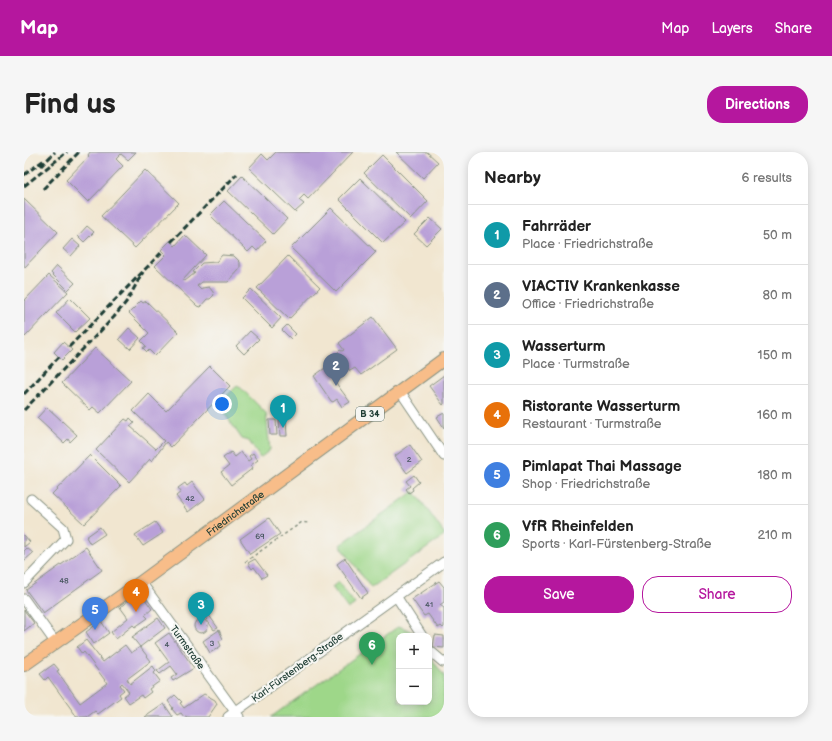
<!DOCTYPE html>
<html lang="en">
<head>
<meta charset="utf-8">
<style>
  body { margin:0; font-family:"Balsamiq Sans",sans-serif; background:#f6f6f6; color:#222 }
  .controls { position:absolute; right:12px; bottom:12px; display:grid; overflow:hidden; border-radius:8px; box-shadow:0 2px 10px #0003 }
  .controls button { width:36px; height:36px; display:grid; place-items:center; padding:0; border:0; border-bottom:1px solid #e0e0e0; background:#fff; color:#222; font:20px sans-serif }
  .you { position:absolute; left:198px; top:252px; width:14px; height:14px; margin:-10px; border:3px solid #fff; border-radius:50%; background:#1a73e8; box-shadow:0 0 0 6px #1a73e833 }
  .badge { display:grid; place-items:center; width:26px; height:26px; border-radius:50%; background:#b5179e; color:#fff; font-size:13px; font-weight:700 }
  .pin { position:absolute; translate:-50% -33px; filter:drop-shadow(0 1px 2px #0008) }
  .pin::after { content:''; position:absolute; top:21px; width:14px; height:12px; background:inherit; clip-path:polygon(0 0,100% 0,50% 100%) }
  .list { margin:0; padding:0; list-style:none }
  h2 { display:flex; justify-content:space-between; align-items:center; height:52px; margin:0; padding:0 16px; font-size:17px }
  h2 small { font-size:13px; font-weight:400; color:#767676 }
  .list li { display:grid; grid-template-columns:26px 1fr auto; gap:12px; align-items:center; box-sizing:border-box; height:60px; padding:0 16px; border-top:1px solid #e0e0e0 }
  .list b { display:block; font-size:15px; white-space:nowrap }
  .list p { margin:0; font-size:13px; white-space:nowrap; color:#767676 }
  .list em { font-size:13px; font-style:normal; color:#767676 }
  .actions { display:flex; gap:8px; padding:12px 16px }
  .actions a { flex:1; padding:9px 0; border:1px solid #b5179e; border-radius:16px; text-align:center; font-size:14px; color:#b5179e }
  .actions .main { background:#b5179e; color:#fff }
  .map { position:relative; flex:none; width:420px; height:565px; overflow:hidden; border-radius:16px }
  header { display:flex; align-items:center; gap:24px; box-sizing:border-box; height:56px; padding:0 20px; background:#b5179e; color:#fff }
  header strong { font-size:19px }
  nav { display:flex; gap:22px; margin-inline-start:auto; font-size:14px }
  .intro { display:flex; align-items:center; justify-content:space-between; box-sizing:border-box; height:96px; padding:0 24px }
  h1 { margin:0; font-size:28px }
  .button { padding:10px 18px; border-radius:16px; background:#b5179e; color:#fff; font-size:14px; font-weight:700 }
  main { display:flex; gap:24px; padding:0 24px }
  aside { flex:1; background:#fff; border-radius:16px; box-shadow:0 2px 10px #0003 }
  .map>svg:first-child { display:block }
</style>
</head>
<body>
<header>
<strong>Map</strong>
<nav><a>Map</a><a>Layers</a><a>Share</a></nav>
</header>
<div class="intro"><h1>Find us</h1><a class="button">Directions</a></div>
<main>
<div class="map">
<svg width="420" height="565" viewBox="0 0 420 565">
  <rect width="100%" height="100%" fill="#f6f6f2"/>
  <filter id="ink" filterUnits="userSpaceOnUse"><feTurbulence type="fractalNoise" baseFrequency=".025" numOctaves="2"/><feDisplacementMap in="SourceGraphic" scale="8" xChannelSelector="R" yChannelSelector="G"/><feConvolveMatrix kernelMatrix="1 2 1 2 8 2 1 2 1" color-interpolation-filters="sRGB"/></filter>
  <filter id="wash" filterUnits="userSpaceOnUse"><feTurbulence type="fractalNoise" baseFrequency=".012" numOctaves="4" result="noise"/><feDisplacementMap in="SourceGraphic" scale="16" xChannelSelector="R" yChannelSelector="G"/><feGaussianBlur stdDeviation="0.9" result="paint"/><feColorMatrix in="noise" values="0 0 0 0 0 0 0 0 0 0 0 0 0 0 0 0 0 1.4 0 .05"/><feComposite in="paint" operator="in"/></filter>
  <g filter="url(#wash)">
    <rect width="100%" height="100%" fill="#f1e6d0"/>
    <path fill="#9ed789" stroke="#5e8a5e" d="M214 233 242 261 246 298 236 306 225 289 218 287 194 252Z
      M390 339 420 381V384L347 436 316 393Z
      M314 430 331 452 324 457 308 435Z
      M375 474 389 480 392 484H375V550H405V503L420 524V565H247Z"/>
    <g id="blocks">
      <path fill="#b9a0d8" d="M66 0H112L104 8 97 2 92 7 99 14 64 50 42 28 65 4 64 3Z
        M252 0H329L284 47 280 43 275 48 280 52 271 60 225 16 238 2 244 8Z
        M372 0H403L414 10 399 26Z
        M358 3 404 49 387 67 340 21Z
        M121 18 155 51 111 96 77 64Z
        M218 24 263 67 249 82 204 39Z
        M336 26 381 70 359 91 315 47Z
        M0 47 34 80 0 116Z
        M200 49 242 89 233 99 229 95 224 100 186 63Z
        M307 56 352 100 312 140 267 96Z
        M406 66 418 77 402 93 390 82Z
        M63 74 70 80 60 90 54 84Z
        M161 83 182 103 159 128 161 129 171 121 169 120 178 111 192 110 198 103 210 104 216 110V117L204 130H178L173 134 177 138 178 136 185 135 189 140 190 143 186 147H183L176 155 173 154 131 114 142 103 137 98 146 89 151 94Z
        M48 87 56 94 47 104 39 97Z
        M264 104 296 135 265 167 233 136Z
        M33 114 51 131 44 138 27 121Z
        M25 123 44 140 1 185 0 183V149Z
        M227 137 257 166 248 176 218 146Z
        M46 146 66 166 51 180 32 161Z
        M117 149 119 151 122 149 154 180 131 204 125 198 123 200 119 196 122 194 117 189 125 181 105 161Z
        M349 165 373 197 337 223 331 216 326 219 324 216 309 227 326 250 318 255 313 247 309 250 307 249 290 224 315 206 312 202 316 198 318 199 320 198 315 191Z
        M263 173 272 182 267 187 258 178Z
        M105 176 116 186 106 197 95 187Z
        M226 179 235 187 220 202 212 194Z
        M39 190 48 198 38 208 30 200Z
        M71 196 107 229 76 261 69 255 66 258 38 231Z
        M186 214 206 234 147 295 142 290 128 309 126 307 105 330 72 298 101 267 104 269 106 266 111 271 106 274 132 297 140 289 109 259 125 242 142 259Z
        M420 223V252L419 253 405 234Z
        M23 255 53 283 46 290 44 287 40 291 13 266Z
        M420 261V276L413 265Z
        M245 268H252L253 283H246Z
        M255 268H262L263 284H256Z
        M386 293 398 310 383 321 371 304Z
        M207 300 211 305 217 300 224 309 227 307 225 304 229 301 234 308 227 313 229 316 207 333 197 320 205 314 199 306Z
        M66 303 97 334 60 372 28 342Z
        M390 323 395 330 388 336 389 338 385 341 382 337 386 334 382 329Z
        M168 330 181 347 164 360 152 344 157 340 154 336 161 331 163 334Z
        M245 366 256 382 226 402 216 387Z
        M131 370 139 381 119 394 111 383Z
        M76 375 81 382 66 392 62 385Z
        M0 383 6 390 0 395Z
        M62 395 78 418 19 461 2 438Z
        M3 396 9 401 0 409V399Z
        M321 406 344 441 337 446 313 412Z
        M231 407 243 423 238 426 230 415 228 417 224 411Z
        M415 429 420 435V450L416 453 420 456V475L419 476 417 474 414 476 404 462 400 464 388 447Z
        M116 440 128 457 121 463 124 466 111 475 109 473 92 487 87 480 104 466 96 455Z
        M0 458 10 471 0 479Z
        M182 459 194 476 190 478 178 461Z
        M134 466 141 476 116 495 108 485Z
        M170 474a7 7 0 1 1 14 0a7 7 0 1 1-14 0Z
        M77 469 85 481 70 492 62 480Z
        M195 478 199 487 195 489 197 494 186 501 179 489Z
        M145 481 170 516 149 529 147 526 153 522 147 514 136 522 133 519 145 510 131 491Z
        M411 483 420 484V496L409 495Z
        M62 488 79 510 101 493 107 501 116 495 127 509 103 527 106 532 129 514 132 519 130 521 136 529 125 537 127 540 119 546 117 543 105 551 100 544 105 540 98 531 96 533 100 538 95 542 97 545 74 562 71 559 63 565H53L24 525 21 528 16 522 30 512 35 518 33 519 56 551 83 531 60 500 58 502 53 495Z
        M180 542 191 548 193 552 184 565H163L162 564 160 565 157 561 153 563 148 557 149 556 144 549 151 543 158 550 156 551 160 556Z
        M140 552 149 565H121Z"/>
    </g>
  </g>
  <g filter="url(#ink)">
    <use href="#blocks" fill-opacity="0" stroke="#889282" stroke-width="1"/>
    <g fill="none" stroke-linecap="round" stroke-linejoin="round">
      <g stroke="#889282" stroke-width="11">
        <path id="minor" d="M376 239 420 304
          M117 430 215 565
          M0 431 42 387 39 376 7 347
          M372 444 398 484
          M0 447 31 490
          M405 498 419 510
          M204 565 420 410"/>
      </g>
      <g stroke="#889282" stroke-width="14">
        <g id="major">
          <path id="s1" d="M0 513 117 430 420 207"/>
        </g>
      </g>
      <path stroke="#889282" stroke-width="1.5" stroke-dasharray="3 3" stroke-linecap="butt" d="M221 410 278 370 284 371"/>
      <use href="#minor" stroke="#fff" stroke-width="9"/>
      <use href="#major" stroke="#f8bd89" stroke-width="12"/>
      <path stroke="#1f3d34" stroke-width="3" stroke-dasharray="6 3" stroke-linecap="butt" d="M17 14 31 0
        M0 23 20 8
        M0 34 43 0
        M19 37 55 0
        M147 90 213 22
        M45 195 138 100
        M0 242 35 205
        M0 258 90 165 103 149 119 120"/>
    </g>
  </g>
  <g text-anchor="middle" stroke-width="4" stroke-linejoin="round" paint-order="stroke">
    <g font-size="8" fill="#46565d">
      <text x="385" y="310">2</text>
      <text x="166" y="349">42</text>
      <text x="236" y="387">69</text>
      <text x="40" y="431">48</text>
      <text x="405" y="455">41</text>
      <text x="188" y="494">3</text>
      <text x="143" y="495">4</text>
    </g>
    <rect fill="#f6f6f2" stroke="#60746d" stroke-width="1" x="332" y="255" width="28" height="14" rx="3"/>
    <g font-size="9" font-weight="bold" fill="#1f3d34">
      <text x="346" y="265">B 34</text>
    </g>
    <g font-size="10" fill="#1f3d34" stroke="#f6f6f2">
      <text dy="4" stroke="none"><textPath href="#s1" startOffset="260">Friedrichstraße</textPath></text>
      <text transform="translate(164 495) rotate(54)" y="4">Turmstraße</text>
      <text transform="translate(273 515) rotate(-36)" y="4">Karl-Fürstenberg-Straße</text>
    </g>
  </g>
</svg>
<div class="controls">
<button>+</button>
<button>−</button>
</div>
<div class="you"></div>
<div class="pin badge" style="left:259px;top:276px;background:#0f9aa8">1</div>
<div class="pin badge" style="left:312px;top:234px;background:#5c6f8a">2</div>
<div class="pin badge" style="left:177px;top:473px;background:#0f9aa8">3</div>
<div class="pin badge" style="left:112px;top:460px;background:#e8710a">4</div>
<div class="pin badge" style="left:71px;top:478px;background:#3f7fe0">5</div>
<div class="pin badge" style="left:348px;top:513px;background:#2e9e5b">6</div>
</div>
<aside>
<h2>Nearby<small>6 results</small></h2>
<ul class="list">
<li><span class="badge" style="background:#0f9aa8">1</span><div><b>Fahrräder</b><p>Place · Friedrichstraße</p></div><em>50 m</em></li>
<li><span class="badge" style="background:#5c6f8a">2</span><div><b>VIACTIV Krankenkasse</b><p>Office · Friedrichstraße</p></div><em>80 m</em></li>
<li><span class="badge" style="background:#0f9aa8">3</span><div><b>Wasserturm</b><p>Place · Turmstraße</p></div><em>150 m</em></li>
<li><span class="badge" style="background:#e8710a">4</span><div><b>Ristorante Wasserturm</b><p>Restaurant · Turmstraße</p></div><em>160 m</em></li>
<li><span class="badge" style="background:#3f7fe0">5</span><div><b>Pimlapat Thai Massage</b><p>Shop · Friedrichstraße</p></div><em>180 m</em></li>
<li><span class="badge" style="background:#2e9e5b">6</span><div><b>VfR Rheinfelden</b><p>Sports · Karl-Fürstenberg-Straße</p></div><em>210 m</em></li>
</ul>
<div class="actions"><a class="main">Save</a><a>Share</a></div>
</aside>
</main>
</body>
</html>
